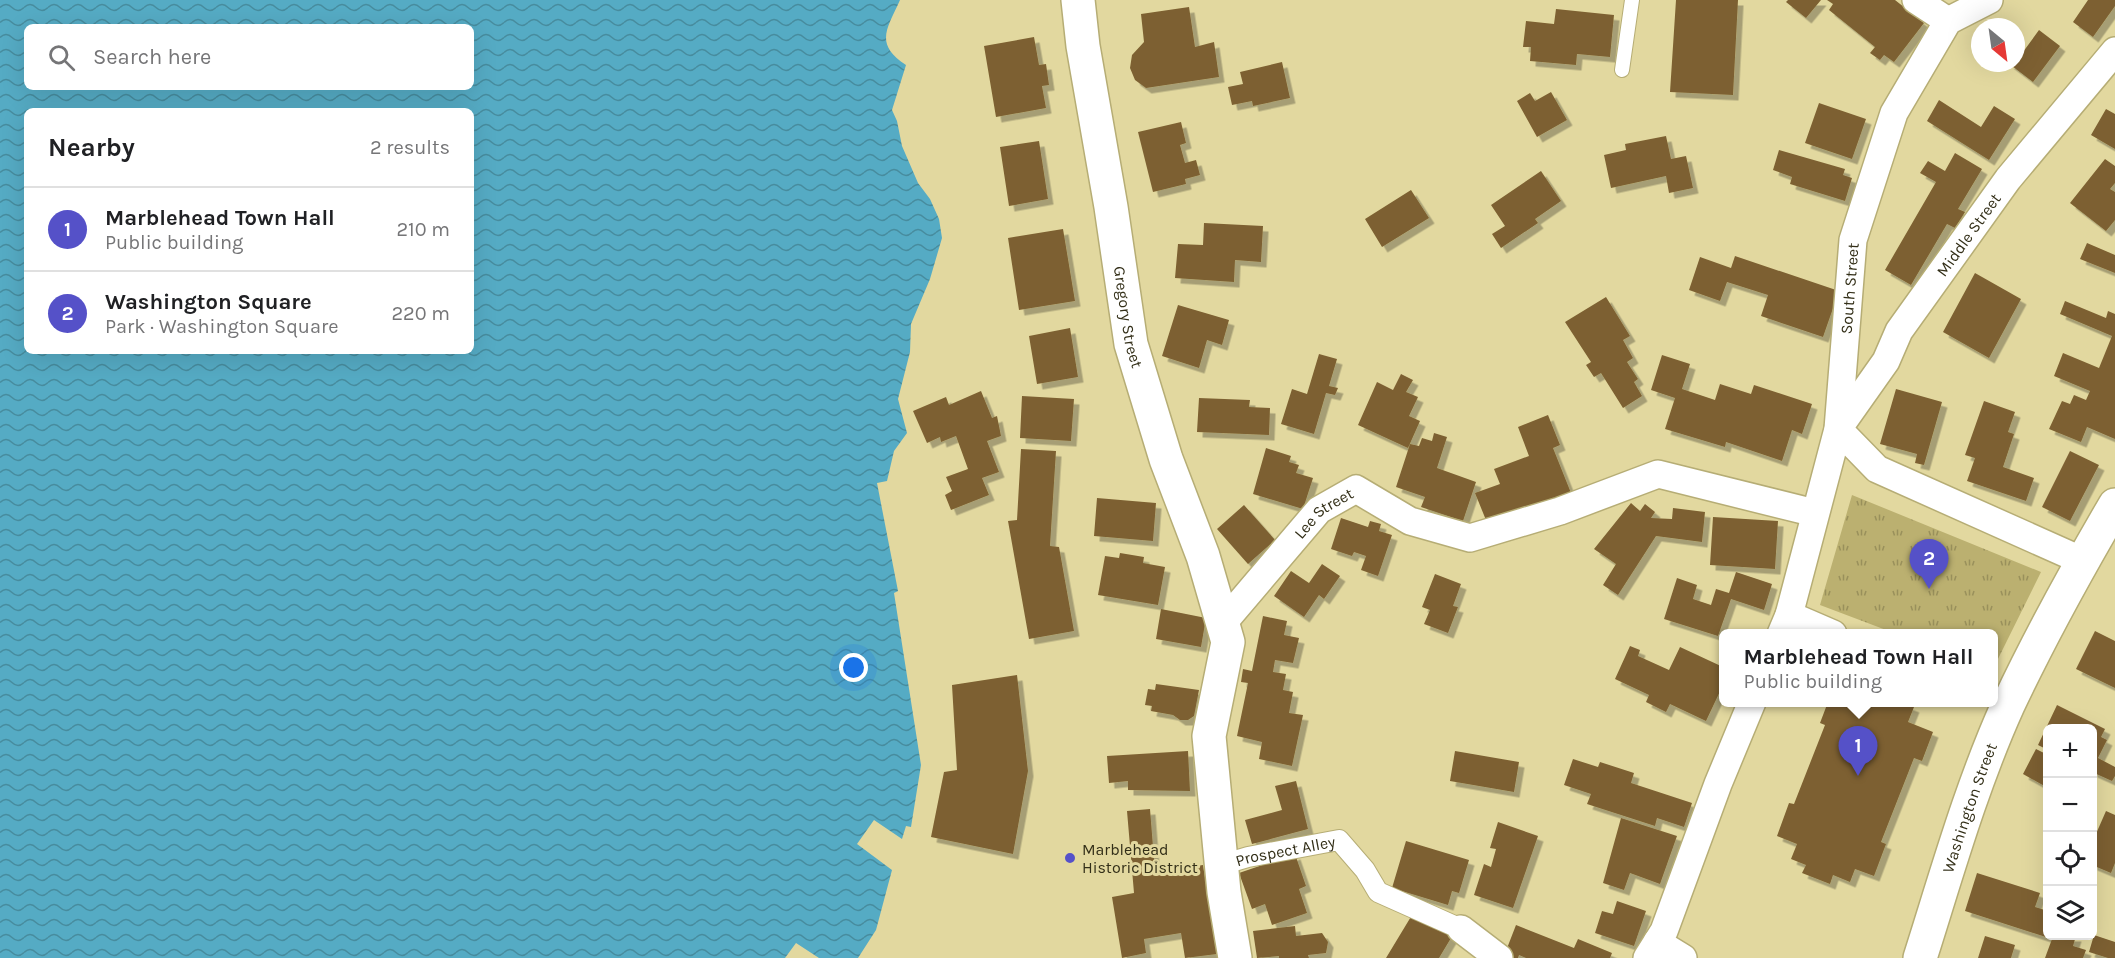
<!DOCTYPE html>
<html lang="en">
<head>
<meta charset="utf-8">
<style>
  body { margin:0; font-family:Karla,sans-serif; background:#f6f6f6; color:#202124 }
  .controls { position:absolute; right:18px; bottom:18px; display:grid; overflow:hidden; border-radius:9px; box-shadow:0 6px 24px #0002 }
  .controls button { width:54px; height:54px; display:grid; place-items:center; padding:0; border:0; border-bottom:2px solid #e0e0e0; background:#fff; color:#202124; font:30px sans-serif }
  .compass { position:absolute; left:1971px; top:18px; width:54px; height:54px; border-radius:50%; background:#fff; box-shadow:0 6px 24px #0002; rotate:151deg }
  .you { position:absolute; left:854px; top:668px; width:21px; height:21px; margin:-15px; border:4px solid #fff; border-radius:50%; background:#1a73e8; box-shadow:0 0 0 9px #1a73e833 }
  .badge { display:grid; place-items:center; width:39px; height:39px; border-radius:50%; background:#5551c8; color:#fff; font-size:20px; font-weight:700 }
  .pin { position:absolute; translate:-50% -50px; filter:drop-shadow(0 2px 3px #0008) }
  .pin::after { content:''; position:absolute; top:32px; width:21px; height:18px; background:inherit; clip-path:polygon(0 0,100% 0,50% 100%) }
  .popup { position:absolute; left:1719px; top:629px; width:279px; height:78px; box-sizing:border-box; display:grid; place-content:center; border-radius:9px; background:#fff; filter:drop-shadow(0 2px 4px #0005); font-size:20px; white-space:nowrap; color:#757577 }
  .popup b { font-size:22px; color:#202124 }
  .popup::after { content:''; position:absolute; left:50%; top:100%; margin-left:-12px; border:12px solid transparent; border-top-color:#fff }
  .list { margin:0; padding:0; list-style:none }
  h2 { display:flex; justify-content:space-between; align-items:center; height:78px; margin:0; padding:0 24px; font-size:26px }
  h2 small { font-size:20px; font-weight:400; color:#757577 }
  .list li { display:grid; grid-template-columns:39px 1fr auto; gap:18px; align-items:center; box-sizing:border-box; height:84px; padding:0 24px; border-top:2px solid #e0e0e0 }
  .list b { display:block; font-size:22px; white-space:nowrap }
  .list p { margin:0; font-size:20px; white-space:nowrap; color:#757577 }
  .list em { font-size:20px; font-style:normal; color:#757577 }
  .icon { flex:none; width:33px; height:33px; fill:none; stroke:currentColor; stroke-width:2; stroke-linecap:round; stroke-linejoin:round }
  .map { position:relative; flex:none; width:2115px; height:958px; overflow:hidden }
  .search { position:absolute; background:#fff; box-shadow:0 6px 24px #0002; left:24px; top:24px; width:450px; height:66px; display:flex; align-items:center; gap:15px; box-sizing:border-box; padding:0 21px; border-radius:9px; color:#757577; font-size:22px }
  .panel { position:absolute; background:#fff; box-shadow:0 6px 24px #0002; left:24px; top:108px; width:450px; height:246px; border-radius:9px }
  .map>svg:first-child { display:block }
</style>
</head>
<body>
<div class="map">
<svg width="2115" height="958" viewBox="0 0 2115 958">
  <defs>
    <pattern id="park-tufts" width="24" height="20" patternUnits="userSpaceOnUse" patternTransform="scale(1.5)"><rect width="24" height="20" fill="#bbb070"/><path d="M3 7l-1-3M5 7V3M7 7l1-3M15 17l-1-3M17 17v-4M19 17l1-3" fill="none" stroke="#99905b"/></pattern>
    <pattern id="water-waves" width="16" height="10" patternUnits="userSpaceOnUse" patternTransform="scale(1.5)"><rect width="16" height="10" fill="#55abc4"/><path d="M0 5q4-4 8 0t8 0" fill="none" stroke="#478c9e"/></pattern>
    <filter id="shadow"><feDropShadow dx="5.5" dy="5.5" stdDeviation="0" flood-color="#0004"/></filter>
  </defs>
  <rect width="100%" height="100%" fill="#e2d89f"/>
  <path fill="url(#park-tufts)" d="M1852 495 2041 572 1993 669V634L1894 633 1820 605Z"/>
  <path fill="url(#water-waves)" fill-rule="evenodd" d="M0 0H900C887 29 874 44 906 65L892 110 897 121 902 146 918 183 930 199 939 219 942 238 930 279 911 324 910 352 898 399 907 433 894 451 887 481 877 483 898 591 894 593 921 765 911 827 906 826 902 839 874 820 857 844 892 870 876 930 858 958H819L796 943 785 958H0ZM27 27H471V87H27ZM27 111H471V351H27Z"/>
  <path fill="#7d6131" filter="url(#shadow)" d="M1676 0H1738L1733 95 1670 92Z
    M1788 0H1821L1806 18 1786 2Z
    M1827 0H1895L1924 23 1894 62 1884 55 1880 60 1870 53 1875 47 1829 10 1833 4Z
    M2088 0H2115V6L2093 37 2073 22Z
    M1189 7 1195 47 1214 42 1219 77 1146 88 1135 80 1130 68 1132 55 1144 42 1141 14Z
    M1556 9 1614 15 1610 57 1577 54 1576 65 1530 61 1531 47H1523L1526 21 1554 24Z
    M2039 30 2060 46 2033 82 2008 63H2016V47L2023 52Z
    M1034 37 1039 65 1046 64 1049 85 1042 86 1046 108 996 117 984 46Z
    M1282 62 1290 98 1253 106 1252 101 1232 105 1228 87 1243 84 1240 72Z
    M1551 92 1567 120 1537 137 1517 101 1530 93 1535 101Z
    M1939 100 1981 127 1994 106 2015 119 1989 160 1927 121Z
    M1819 103 1866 119 1852 159 1805 143Z
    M2106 109 2115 114V149L2091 135Z
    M1181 122 1186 143 1180 145 1185 163 1196 160 1200 175 1185 179 1186 184 1153 192 1138 132Z
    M1666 136 1671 159 1686 156 1693 188 1669 193 1666 176 1611 188 1604 155 1626 150 1625 144Z
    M1039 141 1048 199 1009 206 1000 147Z
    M1779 150 1845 169 1843 175 1852 178 1845 201 1790 184 1792 177 1773 170Z
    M1955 153 1982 169 1958 209 1965 212 1955 228 1947 224 1911 285 1885 270 1936 182 1920 173 1928 161 1945 171Z
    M2105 159 2115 166V183L2110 189 2115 192V220L2106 231 2070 203Z
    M1541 171 1561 201 1535 219 1538 223 1501 248 1492 234 1505 226 1491 205Z
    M1411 190 1429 218 1382 247 1365 219Z
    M1204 223 1263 226 1261 262 1235 260 1234 282 1175 278 1178 244 1203 245Z
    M1063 229 1075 301 1019 310 1008 238Z
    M2087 243 2115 255V273L2080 259Z
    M1735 256 1839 291 1823 337 1761 316 1768 295 1727 282 1720 301 1689 290 1700 257 1731 268Z
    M1975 273 2021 299 1989 358 1943 332Z
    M1606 297 1630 336 1623 340 1633 358 1627 362 1638 379 1634 382 1642 396 1623 408 1601 373 1594 377 1586 365 1591 362 1565 322Z
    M2065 301 2106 318 2108 311 2115 314V439L2087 427 2081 442 2049 429 2062 401 2070 404 2074 395 2086 400 2090 391 2054 376 2063 353 2099 368 2112 336 2060 314Z
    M1178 305 1229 320 1222 345 1207 340 1199 368 1162 356Z
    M1070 328 1078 377 1037 384 1029 336Z
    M1319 354 1337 359 1329 386 1338 388 1335 395 1326 393 1314 434 1281 424 1292 389 1307 394Z
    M1662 355 1690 364 1682 389 1715 400 1720 384 1751 394 1754 385 1812 404 1802 434 1792 430 1782 461 1726 442 1725 447 1665 429 1675 398 1651 390Z
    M1401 374 1413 380 1406 392 1418 397 1409 416 1420 421 1408 448 1358 425 1377 382 1393 390Z
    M1896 389 1942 402 1924 465 1915 463 1917 454 1880 444Z
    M981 391 992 418 997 416 1001 436 987 441 999 472 982 478 989 495 951 510 945 495 952 491 946 477 968 469 956 436 941 442 940 437 927 443 913 411 946 397 949 405Z
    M1022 396 1074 399 1071 441 1020 438Z
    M1199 398 1250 400 1249 407 1270 408 1269 435 1197 432Z
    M1984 401 2015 412 2008 432 2014 434 2003 467 2034 478 2026 501 1967 481 1975 458 1965 455Z
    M1548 415 1560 445 1553 448 1573 498 1490 530 1475 493 1500 484 1494 469 1529 456 1518 427Z
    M1434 433 1447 437 1437 468 1476 482 1463 521 1421 507 1425 497 1396 487 1410 444 1419 446 1422 438 1432 441Z
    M1266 448 1291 456 1289 462 1299 465 1296 473 1313 478 1303 509 1253 494Z
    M1021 449 1056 451 1050 546 1059 547 1074 631 1029 639 1008 521 1017 520Z
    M2070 451 2099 465 2070 521 2042 507Z
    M1097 498 1156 503 1153 541 1094 536Z
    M1631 503 1640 511 1645 504 1655 512 1651 518 1672 519 1673 508 1705 512 1702 542 1656 536 1618 595 1603 585 1616 564 1594 549Z
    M1244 505 1275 540 1248 564 1217 529Z
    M1713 517 1778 521 1775 569 1710 565Z
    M1341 518 1368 527 1370 521 1381 524 1379 531 1392 535 1378 576 1361 570 1366 556 1354 552 1352 556 1331 549Z
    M1120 553 1144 557 1143 563 1165 567 1158 605 1098 595 1105 556 1119 558Z
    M1322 564 1340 576 1324 599 1319 595 1304 617 1274 596 1291 571 1309 583Z
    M1736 572 1772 584 1764 610 1731 599 1718 636 1664 619 1677 578 1697 585 1693 599 1711 605 1716 589 1729 593Z
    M1435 574 1461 584 1453 606 1458 607 1448 633 1424 624 1430 610 1422 607Z
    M1161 609 1206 618 1201 647 1156 639Z
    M1263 616 1287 621 1284 635 1299 638 1293 663 1275 660 1273 672 1286 674 1283 690 1293 692 1289 713 1303 715 1292 766 1259 759 1262 742 1237 736 1248 683 1241 682 1243 669 1252 671Z
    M2095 631 2115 641V688L2076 669Z
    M1630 646 1640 650 1638 656 1669 670 1680 647 1723 667V685L1706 721 1670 704 1666 712 1646 702 1649 695 1615 679Z
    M1017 675 1028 771 1013 854 931 837 944 772 957 770 952 685Z
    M1156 684 1199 690 1194 716 1188 720H1180L1173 715 1151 711 1152 706 1145 705 1148 689 1155 690Z
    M1828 702H1901L1914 707 1908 722 1933 732 1922 761 1914 758 1881 842 1886 844 1874 876 1855 869 1850 882 1833 875 1830 884 1802 873 1806 865 1791 859 1797 844 1777 836 1789 803 1794 804 1825 725 1820 723Z
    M2057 705 2105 729 2101 737 2107 740 2098 758 2115 767V776L2112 781 2092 772V728H2048V750L2038 745Z
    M2036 749 2048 755V788L2023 774Z
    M1188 751 1190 791 1128 790V781L1109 783 1107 756Z
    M1455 751 1519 762 1514 792 1450 781Z
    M1573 759 1598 767 1600 762 1634 773 1631 783 1692 803 1684 827 1657 818 1655 826 1587 804 1591 794 1564 785Z
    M1296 781 1308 829 1252 844 1245 820 1282 810 1275 786Z
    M1150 809 1155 872 1203 865 1217 954 1185 958 1181 933 1144 939 1146 953 1122 958 1112 897 1134 893 1127 811Z
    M2106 811 2115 815V863L2111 873 2092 865V843Z
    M1621 818 1677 836 1660 884 1630 873 1624 890 1603 883Z
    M1498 822 1538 836 1513 908 1474 895 1484 864 1491 867 1496 849 1490 848Z
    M1406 841 1469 860 1459 893 1452 891 1448 905 1392 888Z
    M1295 854 1306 886 1299 889 1307 913 1272 925 1265 904 1252 909 1239 873Z
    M1977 873 2040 893 2035 907 2048 911V936H2076L2073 946 2086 950 2083 958H2045L2052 939 1965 911Z
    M1617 901 1646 911 1634 946 1595 933 1602 911 1613 914Z
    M1412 915 1454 933 1439 958H1386Z
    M1516 925 1574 948 1578 939 1612 953 1610 958H1526L1519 955 1518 958H1509L1504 956Z
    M1295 926 1296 936 1322 933 1328 942 1326 953 1308 955 1309 958H1279V956L1257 958 1253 931Z
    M2094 935 2115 942V958H2108L2089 952Z
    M1985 936 2015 945 2011 958H1978Z"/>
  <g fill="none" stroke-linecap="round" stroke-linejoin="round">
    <g stroke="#b6ad75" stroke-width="16">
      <path id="service" d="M1622 70 1632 0"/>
    </g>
    <g stroke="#b6ad75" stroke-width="22">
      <g id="pedestrian">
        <path id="s1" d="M1221 865 1248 857 1339 840 1365 870 1378 892 1461 929"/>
      </g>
    </g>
    <g stroke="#b6ad75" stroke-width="30">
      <g id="minor">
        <path d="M1916 0 1948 21"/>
        <path id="s2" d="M2083 561 1877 469 1838 429 1886 361 1899 331 2008 179 2115 51"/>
        <path d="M1789 615 1833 634"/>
        <path id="s3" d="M1223 623 1319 510 1356 489 1410 521 1470 538 1560 511 1658 474 1815 513"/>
        <path id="s4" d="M1781 634 1789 615 1838 429 1853 240 1894 113 1948 21 1989 0"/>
        <path d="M1461 929 1499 958"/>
        <path d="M1657 942 1683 958"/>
        <path d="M1647 958 1664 931 1718 784 1752 702"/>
      </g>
    </g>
    <g stroke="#b6ad75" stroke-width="36">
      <g id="tertiary">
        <path id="s5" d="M1078 0 1083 46 1111 207 1131 344 1166 459 1203 556 1228 642 1209 736 1224 892 1235 958"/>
      </g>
    </g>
    <g stroke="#b6ad75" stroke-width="36">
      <g id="secondary">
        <path id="s6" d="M1920 958C1947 873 1971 787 2008 705 2040 637 2077 570 2115 505"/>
      </g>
    </g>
    <use href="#service" stroke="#fff" stroke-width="14"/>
    <use href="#pedestrian" stroke="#fff" stroke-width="20"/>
    <use href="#minor" stroke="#fff" stroke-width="27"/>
    <use href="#tertiary" stroke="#fff" stroke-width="33"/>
    <use href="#secondary" stroke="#fff" stroke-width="33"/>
  </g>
  <circle fill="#5551c8" stroke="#e2d89f" stroke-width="2" cx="1070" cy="858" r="6"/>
  <g text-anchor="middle" stroke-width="6" stroke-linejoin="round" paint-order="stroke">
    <g font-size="16" fill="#332f18" stroke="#e2d89f">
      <text dy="6" stroke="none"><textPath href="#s2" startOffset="516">Middle Street</textPath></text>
      <text dy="6" stroke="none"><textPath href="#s4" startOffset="354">South Street</textPath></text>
      <text dy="6" stroke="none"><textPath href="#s5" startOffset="321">Gregory Street</textPath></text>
      <text dy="6" stroke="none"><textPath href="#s3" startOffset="150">Lee Street</textPath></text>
      <text dy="6" stroke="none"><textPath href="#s6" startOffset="158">Washington Street</textPath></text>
      <text dy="6" stroke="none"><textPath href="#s1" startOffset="66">Prospect Alley</textPath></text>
    </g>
    <g font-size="16" fill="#332f18" stroke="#e2d89f" text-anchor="start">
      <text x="1082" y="855">Marblehead<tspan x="1082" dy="18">Historic District</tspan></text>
    </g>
  </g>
</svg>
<div class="controls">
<button>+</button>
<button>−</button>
<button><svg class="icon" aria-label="locate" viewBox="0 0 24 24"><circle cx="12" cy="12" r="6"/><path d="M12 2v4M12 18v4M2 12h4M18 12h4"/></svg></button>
<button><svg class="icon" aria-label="layers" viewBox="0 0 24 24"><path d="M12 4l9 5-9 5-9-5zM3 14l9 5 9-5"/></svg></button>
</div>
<svg class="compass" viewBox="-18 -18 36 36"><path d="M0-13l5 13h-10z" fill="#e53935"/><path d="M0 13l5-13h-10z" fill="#757577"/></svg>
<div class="you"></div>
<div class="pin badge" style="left:1858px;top:776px">1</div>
<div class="popup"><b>Marblehead Town Hall</b>Public building</div>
<div class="pin badge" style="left:1929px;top:589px">2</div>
<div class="search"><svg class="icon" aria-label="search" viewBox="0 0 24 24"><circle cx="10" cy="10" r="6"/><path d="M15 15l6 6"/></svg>Search here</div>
<section class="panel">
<h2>Nearby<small>2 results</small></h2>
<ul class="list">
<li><span class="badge">1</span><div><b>Marblehead Town Hall</b><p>Public building</p></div><em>210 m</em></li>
<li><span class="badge">2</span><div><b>Washington Square</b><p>Park · Washington Square</p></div><em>220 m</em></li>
</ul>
</section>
</div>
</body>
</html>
